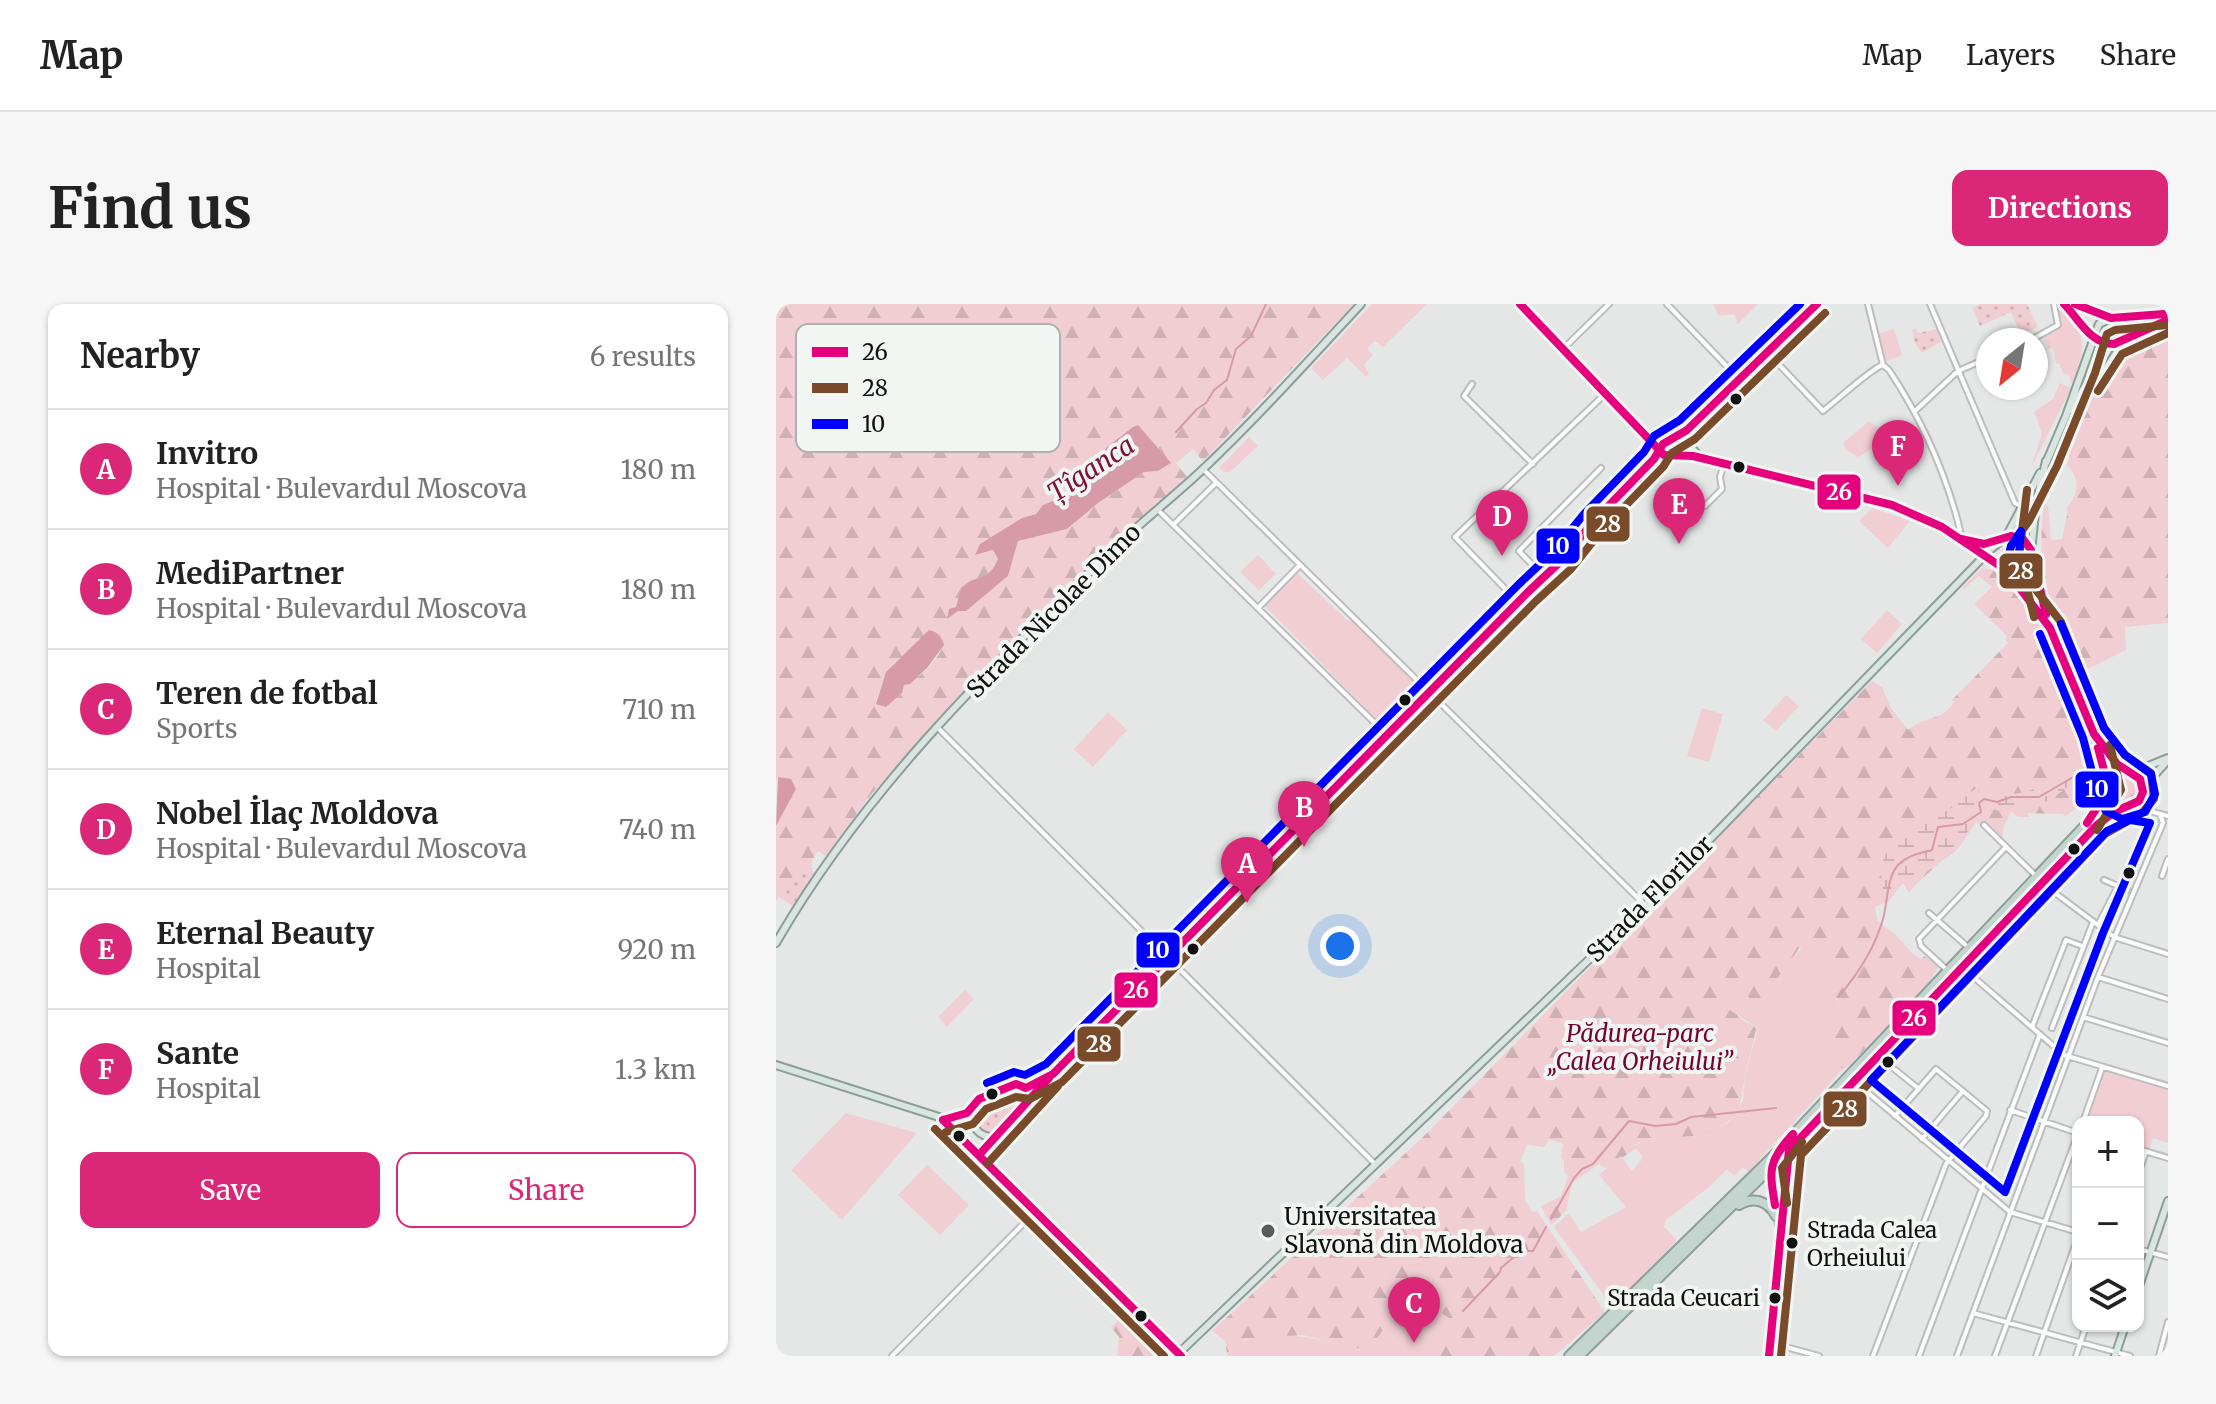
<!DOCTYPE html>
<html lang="en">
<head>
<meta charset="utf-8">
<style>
  body { margin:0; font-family:Merriweather,serif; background:#f6f6f6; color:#222 }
  .controls { position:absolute; right:24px; bottom:24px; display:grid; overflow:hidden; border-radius:16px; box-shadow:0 2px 6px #0004 }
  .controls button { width:72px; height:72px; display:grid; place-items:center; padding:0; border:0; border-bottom:2px solid #e0e0e0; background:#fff; color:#222; font:40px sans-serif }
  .compass { position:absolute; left:1200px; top:24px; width:72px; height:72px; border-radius:50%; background:#fff; box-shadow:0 2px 6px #0004; rotate:210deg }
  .you { position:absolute; left:564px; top:642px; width:28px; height:28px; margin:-20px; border:6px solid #fff; border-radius:50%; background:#1a73e8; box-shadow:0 0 0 12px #1a73e833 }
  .badge { display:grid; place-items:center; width:52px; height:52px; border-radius:50%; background:#db2777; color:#fff; font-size:26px; font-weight:700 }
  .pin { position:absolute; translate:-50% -66px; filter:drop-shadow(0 2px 4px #0008) }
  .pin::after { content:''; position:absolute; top:42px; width:28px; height:24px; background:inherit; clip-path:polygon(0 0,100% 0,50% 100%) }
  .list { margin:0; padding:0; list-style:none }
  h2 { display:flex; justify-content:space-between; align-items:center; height:104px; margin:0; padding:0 32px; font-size:34px }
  h2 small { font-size:26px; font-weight:400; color:#767676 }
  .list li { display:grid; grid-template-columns:52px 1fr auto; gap:24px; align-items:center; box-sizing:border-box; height:120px; padding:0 32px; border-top:2px solid #e0e0e0 }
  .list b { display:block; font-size:30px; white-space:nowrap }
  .list p { margin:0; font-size:26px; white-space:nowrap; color:#767676 }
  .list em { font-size:26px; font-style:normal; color:#767676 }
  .actions { display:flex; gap:16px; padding:24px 32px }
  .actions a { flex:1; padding:18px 0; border:2px solid #db2777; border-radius:16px; text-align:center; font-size:28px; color:#db2777 }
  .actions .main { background:#db2777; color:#fff }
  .icon { flex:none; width:44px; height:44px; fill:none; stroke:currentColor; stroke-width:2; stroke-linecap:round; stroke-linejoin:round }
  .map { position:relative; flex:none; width:1392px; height:1052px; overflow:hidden; border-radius:16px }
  header { display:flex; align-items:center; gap:48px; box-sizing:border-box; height:112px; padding:0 40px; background:#fff; border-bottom:2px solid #e0e0e0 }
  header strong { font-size:38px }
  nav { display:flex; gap:44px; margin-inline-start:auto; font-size:28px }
  .intro { display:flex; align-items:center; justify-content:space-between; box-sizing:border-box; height:192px; padding:0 48px }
  h1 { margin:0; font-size:56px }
  .button { padding:20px 36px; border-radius:16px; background:#db2777; color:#fff; font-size:28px; font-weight:700 }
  main { display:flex; gap:48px; padding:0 48px }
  aside { flex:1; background:#fff; border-radius:16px; box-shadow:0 2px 6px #0004 }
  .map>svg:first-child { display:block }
</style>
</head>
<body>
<header>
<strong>Map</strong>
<nav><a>Map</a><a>Layers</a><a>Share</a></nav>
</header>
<div class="intro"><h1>Find us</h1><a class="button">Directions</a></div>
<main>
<aside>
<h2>Nearby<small>6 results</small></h2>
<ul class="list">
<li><span class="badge">A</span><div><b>Invitro</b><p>Hospital · Bulevardul Moscova</p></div><em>180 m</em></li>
<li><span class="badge">B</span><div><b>MediPartner</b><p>Hospital · Bulevardul Moscova</p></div><em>180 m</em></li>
<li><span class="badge">C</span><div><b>Teren de fotbal</b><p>Sports</p></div><em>710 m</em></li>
<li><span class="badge">D</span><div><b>Nobel İlaç Moldova</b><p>Hospital · Bulevardul Moscova</p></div><em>740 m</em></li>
<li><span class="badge">E</span><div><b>Eternal Beauty</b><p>Hospital</p></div><em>920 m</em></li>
<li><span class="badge">F</span><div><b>Sante</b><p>Hospital</p></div><em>1.3 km</em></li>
</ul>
<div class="actions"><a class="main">Save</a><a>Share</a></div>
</aside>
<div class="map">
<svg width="1392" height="1052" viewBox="0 0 1392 1052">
  <defs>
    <pattern id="grass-dots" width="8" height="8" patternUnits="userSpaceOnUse" patternTransform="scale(2)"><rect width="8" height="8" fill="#f1ced4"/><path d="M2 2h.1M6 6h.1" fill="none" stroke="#ceb0b5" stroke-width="1.8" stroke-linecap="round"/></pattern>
    <pattern id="forest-firs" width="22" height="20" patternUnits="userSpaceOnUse" patternTransform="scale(2)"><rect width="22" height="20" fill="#f1ced4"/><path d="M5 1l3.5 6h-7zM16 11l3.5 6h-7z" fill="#ceb0b5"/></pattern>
    <pattern id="wetland-marsh" width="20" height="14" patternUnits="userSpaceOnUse" patternTransform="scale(2)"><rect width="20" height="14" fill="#f1ced4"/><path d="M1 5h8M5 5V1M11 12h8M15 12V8" fill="none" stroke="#ceb0b5"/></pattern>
  </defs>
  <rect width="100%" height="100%" fill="#e4e7e6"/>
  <path fill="url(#grass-dots)" d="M1204 0H1251L1262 23 1245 30 1235 8 1204 22 1196 4Z
    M1139 24 1142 29 1161 25 1166 37 1146 49 1139 39 1136 26Z
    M1225 251a13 13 0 1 1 26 0a13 13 0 1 1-26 0Z
    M1337 485a13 13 0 1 1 26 0a13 13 0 1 1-26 0Z
    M36 567 40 568 17 602 3 593 17 573Z
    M249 788 254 791 253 794 220 828H207L201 821 200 814 204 807Z"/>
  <path fill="url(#forest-firs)" fill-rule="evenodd" d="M0 0H578L427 157 417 145 400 159 411 173 254 319 97 488 50 552 42 547 36 556V567L17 573 0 597V522L20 485 2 473 0 477ZM331 143 394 160 382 167 368 168 322 199 291 225 242 237 232 272 190 307H182L171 314 173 306 180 304 194 278C209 274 216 269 222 255L217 246 205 250 204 240 246 214 260 210 268 201 292 191ZM168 341C161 356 143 376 128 381L126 389 110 403 100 396C105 387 106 375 112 366 124 347 148 346 168 341Z
    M1392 23V319L1349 323 1350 346 1306 368 1329 422C1315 401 1307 378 1297 355 1271 293 1260 269 1268 199L1272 202 1275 236 1286 235 1292 207 1290 205C1303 189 1305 176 1291 161L1294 153 1287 150 1282 158 1321 76 1329 68Z
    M1206 264 1217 266 1260 312 1320 462 1321 488 1289 513 1287 510 1251 509 1254 513H1242L1235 508 1228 522 1226 536 1209 519 1205 522 1200 518C1196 524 1185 542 1181 545 1164 558 1149 571 1133 588L1127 579 1113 597 1099 603 1102 618 1118 629 1137 650 1145 655 1148 652 1163 662 1151 681 1072 763 1067 765 1050 756 1043 730 1063 698 1024 643 979 707 971 702 976 696 950 680 942 695 968 717 982 724 979 729C977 742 973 754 970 767 963 799 970 808 938 827L941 831 869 835 859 841 861 844 830 864 823 860 796 879 790 907 775 921 765 902 785 892 792 873 788 868V857L785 854 787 840 773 835 768 843 751 841 744 858 748 859 749 896 756 908 761 907 829 1008 778 1052H664L677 1025 621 1007 592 1047 527 1031 470 1035 451 1049 449 1037 436 1027 646 834 1096 377 1106 383 1115 404 1132 426C1152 410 1163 419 1178 398L1176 396 1232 339 1229 336 1231 332 1198 300 1216 283 1203 272 1188 285 1186 284Z
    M347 1012 389 1052H341L343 1033 335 1023Z"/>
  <path fill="url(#wetland-marsh)" d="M1300 467 1305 473 1273 497 1238 503 1228 508 1212 504C1201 510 1191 529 1185 540 1182 545 1161 560 1156 564 1147 569 1140 581 1133 588L1127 579 1122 577 1117 580 1111 594C1096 568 1112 532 1139 519 1148 514 1160 513 1169 508 1181 502 1189 492 1199 485 1232 500 1271 482 1300 467Z"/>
  <path fill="#f1ced4" d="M596 0H651L607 43 599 37 591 44 597 51 588 61 593 70 590 73 571 54 547 76 536 65 537 62Z
    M937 0H982L961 21 959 10 943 12Z
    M1281 1C1314 27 1309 45 1296 81L1293 71 1287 69 1283 59 1280 60 1277 44 1272 45 1267 30 1283 23 1287 17 1282 9Z
    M1118 25 1126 51 1110 57 1102 30Z
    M1284 79 1295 84 1255 164 1266 129 1258 108 1277 95Z
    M1093 117 1114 134 1082 153 1070 146 1067 139Z
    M473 133 482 142 454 168H448L443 164Z
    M1096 204 1134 217 1112 244 1083 217Z
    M482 251 500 270 483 286 464 268Z
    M520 268 571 316H576L643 382V387L613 420 604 419 489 302Z
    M1111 306 1126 320 1101 349 1085 335Z
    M1010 391 1023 402 1000 427 987 416Z
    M926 404 947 410 933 458 911 452Z
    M332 408 351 426 317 463 298 445Z
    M1032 637 1077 665 1059 695 1063 698 1043 730 1061 741 1051 756 1067 765 972 868 967 863 958 872 951 865 933 883 890 916 888 923 900 935V938L847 992 842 985 837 989 842 997 835 1001 778 923 793 909 805 928 850 903 823 871 845 852 856 867 867 854 859 842 869 835 940 831 938 827 954 817 967 797 969 772 982 724 951 704 941 695 950 680 976 695 972 702 979 707 1014 656Z
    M189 686 198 695 171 723 162 713Z
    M1329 766 1392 784V839L1377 834 1373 847 1362 843V818H1309Z
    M70 809 141 829 66 916 15 866Z
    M151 861 193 901 164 931 122 891Z
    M646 995 674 1015 677 1025 664 1052H451C474 1014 557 1038 592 1047L621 1007Z"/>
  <path fill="#d79aa8" d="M362 121 395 159 382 167 368 168 322 199 291 225 242 237 232 272 190 307H182L171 315 173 305 180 303C182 297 183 289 186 284 198 269 211 281 222 255L217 246 199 251 204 240 246 214 260 210 267 201 292 191 331 143 357 123Z
    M153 326C162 328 166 333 168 341L151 364 134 380 128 381 126 389 110 403 100 400 110 368Z
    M2 473 15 475 20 485 0 522Z"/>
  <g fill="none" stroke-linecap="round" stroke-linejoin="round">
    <path stroke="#d79aa8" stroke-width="2" d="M400 128 421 105 430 99 438 86 451 76 460 45 475 32 490 0
      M1063 692C1082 670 1099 643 1107 615 1112 598 1110 575 1122 561 1132 551 1144 549 1156 546L1162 523 1187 520 1205 508 1203 499 1208 495 1221 498 1235 493H1263L1306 468
      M775 915 798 874 806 865 817 860 853 817 879 822 900 820 915 813 1000 804
      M687 1007 724 968 725 964 745 947 749 939 752 947H757L770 923"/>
    <g stroke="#bcbebe" stroke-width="8">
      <path id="minor" d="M891 0 964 76
        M1092 0 1107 61 1113 66C1145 114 1167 162 1182 218L1184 227 1181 232
        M1154 0 1239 199 1247 203
        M1255 36 1282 21 1278 0
        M787 45 833 0
        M992 49 1047 107C1059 98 1097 63 1107 61
        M696 80 688 92 757 160
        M1139 107 1182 67 1212 54
        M427 165 869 601
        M929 202 946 185 944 173 948 159
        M382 206 611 431
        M397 221 440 179
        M765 270 743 247 825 164
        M742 298 679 233 830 89
        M482 304 524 261
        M161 423 599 860
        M1365 494 1373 504
        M1355 502 1392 512
        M1208 521 1260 572
        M1386 572 1392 555
        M1328 576 1351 586
        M1267 580 1338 633 1392 650
        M1153 609 1192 643
        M1322 621 1342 582
        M1187 664 1288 751 1392 782
        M1170 665 1145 642 1143 635 1230 543
        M1322 673 1392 695
        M1307 713 1392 739
        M1256 723 1290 636 1306 642
        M1276 724 1317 618
        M1112 760 1143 785
        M1078 777 1234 908 1302 928
        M1234 806 1302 829
        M1307 818 1326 764
        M1146 835 1187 787
        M1362 845 1392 854
        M993 869 1003 927
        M1362 870 1370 847
        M1362 945 1392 953
        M1197 1009 1354 1052
        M995 1039 1043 1052
        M116 1052 258 909
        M993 1052 1013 849
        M1097 1052 1170 860 1210 812 1211 807 1160 765 1119 812
        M1143 1052 1264 730
        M1181 1052 1322 673 1387 519 1384 510
        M1219 1052 1302 830
        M1260 1052 1302 933
        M1300 1052 1310 1022
        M1383 1052 1392 1018"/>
    </g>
    <g stroke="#8b9e98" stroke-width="10">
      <path id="major" d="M744 0 888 151 917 152 948 159 1116 201 1166 223 1230 266 1241 267 1254 257 1260 200 1270 157
        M1288 0C1303 13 1317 44 1338 40L1392 16
        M1294 106 1344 28C1339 10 1316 6 1299 0
        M913 127 914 142 923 152
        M867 128 889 139
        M1270 159 1290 112 1323 20 1335 14 1392 9
        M812 225 878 155 887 140 911 126 925 113 1041 0
        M1230 233 1264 169
        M1189 236 1203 240 1221 238
        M1256 255 1274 324 1318 430 1333 482
        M1230 266 1269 318
        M752 288V283L786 250 790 249
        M1322 436 1331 449 1350 468
        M1355 469 1392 454
        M1367 484 1391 457
        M0 639C85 491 208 369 330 252 360 222 394 196 425 167 481 114 533 56 585 0
        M0 761 163 813 405 1052
        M197 805C194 822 202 834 220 833
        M167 816 186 811 208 799 270 774
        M203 851 261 790 277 770 752 288 769 275 811 229 897 151 911 126
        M1362 985 1392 897
        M403 1049 875 596 1215 245C1226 236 1233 229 1247 235L1255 246
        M1339 1052 1349 1022"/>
    </g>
    <g stroke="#8b9e98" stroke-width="12">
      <path id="highway" d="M1333 485a17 17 0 1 1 34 0a17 17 0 1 1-34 0Z
        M963 901C978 892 992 897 1000 912
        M793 1052 997 852 1315 515 1333 485
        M803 1052 1013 846 1321 521 1348 503"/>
    </g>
    <use href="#minor" stroke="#fbfbfb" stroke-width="4"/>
    <use href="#major" stroke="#dae5e2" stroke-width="6"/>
    <use href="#highway" stroke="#c4d5d0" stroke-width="8"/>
    <g stroke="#f1f6f3" stroke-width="14">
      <path id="bus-1" d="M744 0 888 151 917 152 1116 201 1166 223 1230 266 1274 324 1318 430 1341 460 1364 475 1367 488 1363 497 1338 508 1321 521 1013 846 993 1052
        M1288 0C1303 15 1314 40 1338 40L1392 16
        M1299 0 1335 14 1388 10
        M1185 235 1208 240 1235 232 1247 235 1255 246 1270 310
        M1311 519 1333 485 1322 444
        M167 816 191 809 203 795 240 780 250 784 277 770 752 288 786 256 817 218 878 155 887 140 911 126 1041 0
        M167 816 405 1052
        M203 851 273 774
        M999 901C993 865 992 858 1017 830"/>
    </g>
    <g stroke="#f1f6f3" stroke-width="14">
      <path id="bus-2" d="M1322 87 1346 50 1392 29
        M1251 186 1243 252 1258 313
        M1321 526 1345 486 1334 441
        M159 825 388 1052
        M170 828 197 820 210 805 240 793 254 795 286 778 760 297 795 265 826 226 887 163 896 149 919 135 1049 9
        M212 859 282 782
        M1011 899 1006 864 1026 838
        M1005 1052 1025 851 1329 530 1366 509 1378 495 1375 469 1349 451 1328 424 1285 318 1233 251 1235 242 1253 217 1281 162 1319 69 1331 30 1339 26 1392 21"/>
    </g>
    <g stroke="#f1f6f3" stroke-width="14">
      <path id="bus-3" d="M1245 227 1243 251 1247 269 1233 251 1235 242Z
        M1264 330 1307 434 1324 498 1330 507 1346 515 1369 508 1379 490 1375 470 1349 451 1328 424 1285 320
        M1354 516 1374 519 1327 629 1229 888 1095 776 1331 527Z
        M211 779 238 768 249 771 270 760 743 280 777 248 808 210 868 148 878 132 904 116 1024 0"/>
    </g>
    <use href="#bus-1" stroke="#e5007d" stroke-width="8"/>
    <use href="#bus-2" stroke="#7a4b2a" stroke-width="8"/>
    <use href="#bus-3" stroke="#00f" stroke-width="8"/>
  </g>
  <g fill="#101110" stroke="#f1f6f3" stroke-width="3">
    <circle cx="960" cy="95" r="7"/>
    <circle cx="963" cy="163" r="7"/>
    <circle cx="629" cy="396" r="7"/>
    <circle cx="1298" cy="545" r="7"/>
    <circle cx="1353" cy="569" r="7"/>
    <circle cx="417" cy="645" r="7"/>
    <circle cx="1112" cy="758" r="7"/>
    <circle cx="216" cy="790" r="7"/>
    <circle cx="183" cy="832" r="7"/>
    <circle cx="1016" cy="939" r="7"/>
    <circle cx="999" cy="994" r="7"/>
    <circle cx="365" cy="1012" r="7"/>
  </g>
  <circle fill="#5a5c5b" stroke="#f1f6f3" stroke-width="3" cx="492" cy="927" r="8"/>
  <g text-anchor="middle" stroke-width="8" stroke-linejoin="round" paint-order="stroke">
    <g font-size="22" fill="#101110" stroke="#f1f6f3" text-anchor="start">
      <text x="1031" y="934">Strada Calea<tspan x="1031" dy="28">Orheiului</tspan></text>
      <text x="984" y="1002" text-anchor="end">Strada Ceucari</text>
    </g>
    <g font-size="24" fill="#101110" stroke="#f1f6f3">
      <text transform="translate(278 307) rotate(-45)" y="8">Strada Nicolae Dimo</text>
      <text transform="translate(874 595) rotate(-45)" y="8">Strada Florilor</text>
    </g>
    <g font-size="24" font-style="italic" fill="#750432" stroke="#f1f6f3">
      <text x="864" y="738">Pădurea-parc<tspan x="864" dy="28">„Calea Orheiului”</tspan></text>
    </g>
    <g font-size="24" fill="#101110" stroke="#f1f6f3" text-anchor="start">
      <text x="508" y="921">Universitatea<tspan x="508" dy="28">Slavonă din Moldova</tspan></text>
    </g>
    <g font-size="26" font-style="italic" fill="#7d1138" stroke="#f1f6f3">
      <text transform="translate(315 165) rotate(-33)" y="9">Țîganca</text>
    </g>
  </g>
  <rect x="20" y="20" width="264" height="128" rx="12" fill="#f1f6f3" stroke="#aeb1af" stroke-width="2"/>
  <rect x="36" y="43" width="36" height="10" fill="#e5007d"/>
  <rect x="36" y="79" width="36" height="10" fill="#7a4b2a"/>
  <rect x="36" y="115" width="36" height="10" fill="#00f"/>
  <g font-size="22" fill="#101110">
    <text x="86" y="56">26</text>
    <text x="86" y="92">28</text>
    <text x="86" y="128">10</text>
  </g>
  <g stroke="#f1f6f3" stroke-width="3">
    <rect x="1040" y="169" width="46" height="38" rx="8" fill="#e5007d"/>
    <rect x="809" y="201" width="46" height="38" rx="8" fill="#7a4b2a"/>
    <rect x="759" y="223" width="46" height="38" rx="8" fill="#00f"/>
    <rect x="1222" y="248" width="46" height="38" rx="8" fill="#7a4b2a"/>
    <rect x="1298" y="466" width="46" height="39" rx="8" fill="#00f"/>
    <rect x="359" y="627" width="46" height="38" rx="8" fill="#00f"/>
    <rect x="337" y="667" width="46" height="38" rx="8" fill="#e5007d"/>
    <rect x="1115" y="695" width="46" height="38" rx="8" fill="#e5007d"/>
    <rect x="300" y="721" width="46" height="38" rx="8" fill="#7a4b2a"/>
    <rect x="1046" y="786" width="46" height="38" rx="8" fill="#7a4b2a"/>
  </g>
  <g font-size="22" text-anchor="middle" font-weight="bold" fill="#fff">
    <text x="1063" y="196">26</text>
    <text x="832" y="228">28</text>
    <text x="782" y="250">10</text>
    <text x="1245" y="275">28</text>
    <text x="1321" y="493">10</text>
    <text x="382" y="654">10</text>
    <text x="360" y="694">26</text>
    <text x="1138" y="722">26</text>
    <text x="323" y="748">28</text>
    <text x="1069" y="813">28</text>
  </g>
</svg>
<div class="controls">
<button>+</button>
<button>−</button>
<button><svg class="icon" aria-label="layers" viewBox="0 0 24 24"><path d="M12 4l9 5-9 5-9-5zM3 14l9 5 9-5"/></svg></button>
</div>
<svg class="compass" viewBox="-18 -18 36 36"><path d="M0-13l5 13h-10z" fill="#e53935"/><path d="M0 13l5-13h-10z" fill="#767676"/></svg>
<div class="you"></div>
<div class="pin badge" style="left:471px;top:599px">A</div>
<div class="pin badge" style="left:528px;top:543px">B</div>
<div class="pin badge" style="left:638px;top:1039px">C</div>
<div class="pin badge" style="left:726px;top:252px">D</div>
<div class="pin badge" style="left:903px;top:240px">E</div>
<div class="pin badge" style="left:1122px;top:182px">F</div>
</div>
</main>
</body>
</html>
